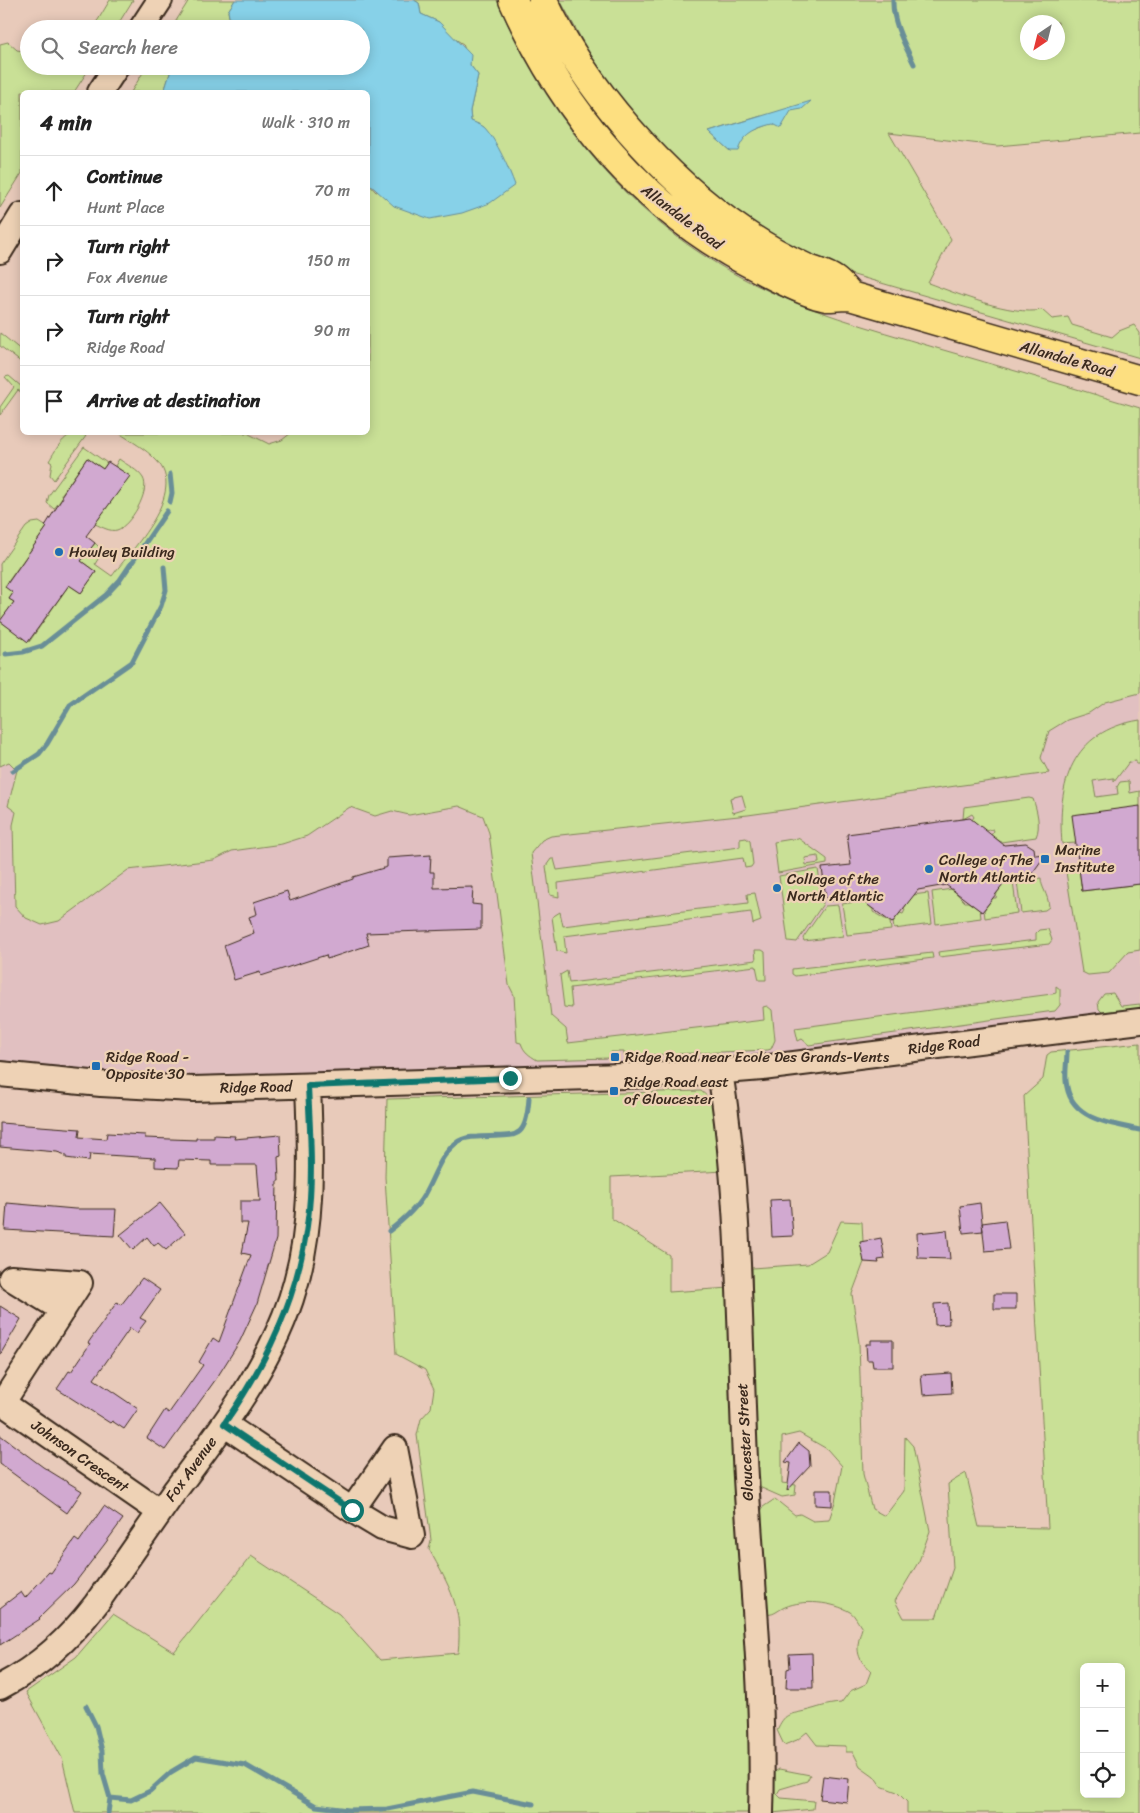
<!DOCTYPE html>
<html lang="en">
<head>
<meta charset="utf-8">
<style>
  body { margin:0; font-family:Sriracha,sans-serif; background:#f2f2f2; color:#222 }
  .controls { position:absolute; right:15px; bottom:15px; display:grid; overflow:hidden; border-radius:8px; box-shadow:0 2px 12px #0003 }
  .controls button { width:45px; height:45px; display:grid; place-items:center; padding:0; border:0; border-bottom:1px solid #e0e0e0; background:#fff; color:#222; font:25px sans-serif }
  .compass { position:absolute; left:1020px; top:15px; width:45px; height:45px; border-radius:50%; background:#fff; box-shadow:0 2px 12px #0003; rotate:215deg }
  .stop { position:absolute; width:15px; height:15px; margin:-11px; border:4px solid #0f766e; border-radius:50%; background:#fff }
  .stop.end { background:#0f766e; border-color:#fff; box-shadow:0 1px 5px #0008 }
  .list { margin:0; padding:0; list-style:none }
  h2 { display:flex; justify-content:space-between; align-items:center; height:65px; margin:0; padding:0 20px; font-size:21px }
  h2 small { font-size:16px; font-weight:400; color:#767676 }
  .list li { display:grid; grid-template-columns:32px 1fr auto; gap:15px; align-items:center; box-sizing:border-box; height:70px; padding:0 20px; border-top:1px solid #e0e0e0 }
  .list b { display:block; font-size:19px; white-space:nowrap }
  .list p { margin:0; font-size:16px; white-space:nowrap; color:#767676 }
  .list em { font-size:16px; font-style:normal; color:#767676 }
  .icon { flex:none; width:28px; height:28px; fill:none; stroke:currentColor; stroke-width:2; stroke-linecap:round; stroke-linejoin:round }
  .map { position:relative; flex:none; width:1140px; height:1813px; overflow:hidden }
  .search { position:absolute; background:#fff; box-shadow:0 2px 12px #0003; left:20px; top:20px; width:350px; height:55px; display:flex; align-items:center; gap:12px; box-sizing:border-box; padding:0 18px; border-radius:28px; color:#767676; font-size:19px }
  .panel { position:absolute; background:#fff; box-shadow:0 2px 12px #0003; left:20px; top:90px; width:350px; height:345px; border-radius:8px }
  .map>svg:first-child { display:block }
</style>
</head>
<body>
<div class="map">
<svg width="1140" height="1813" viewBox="0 0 1140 1813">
  <rect width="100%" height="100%" fill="#e8caba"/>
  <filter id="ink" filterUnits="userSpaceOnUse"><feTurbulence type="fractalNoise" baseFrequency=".02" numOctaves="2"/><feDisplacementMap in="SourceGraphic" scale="10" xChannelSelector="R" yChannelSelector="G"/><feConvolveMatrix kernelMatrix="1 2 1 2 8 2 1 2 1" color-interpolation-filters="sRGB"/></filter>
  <g filter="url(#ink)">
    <path fill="#e1c0c1" d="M1140 652V1021L762 1068 388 1083 0 1074V766L9 762 17 770 8 806 16 811 13 825 15 906 93 893 128 870 214 860 232 851 282 844 307 836 350 807 375 816 392 811 409 815 459 806 483 816 491 846Z"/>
    <path fill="#c9e096" stroke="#82855a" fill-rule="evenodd" d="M110 0H133L115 29H89L98 20Z
      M189 0H235L228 11 230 22 227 29H171Z
      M414 0H497C546 117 633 223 748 281 806 311 870 328 933 347 1002 367 1071 387 1140 408V693L1105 702 1089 713 1067 720 1049 731 1041 758 1049 773 748 815 551 836 542 840 531 853 551 1016 566 1029 568 1043 764 1020 763 1007 767 1006 772 1010 775 1040 771 1049 768 1050 624 1056V1052H611V1058L537 1060C529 1055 524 1052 521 1043L517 1042 514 995 509 985 489 833 483 816 459 806 409 815 392 811 375 816 350 807 307 836 282 844 232 851 214 860 128 870 59 921 42 925 26 918 15 906 13 825 16 812 8 806 17 770 9 762 0 766V621L29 642 69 585 81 593 96 572 81 561 95 543 103 551 95 564 112 576C131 550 189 492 156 460 146 449 131 441 119 433H247L269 444 282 440 291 433 368 432V183L376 192 500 153 484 127 471 121 470 111 478 75 470 65 463 44 452 37 439 22 421 14 419 3ZM742 795 746 809 733 813 730 798Z
      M560 0H1140V133L997 146 889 133 951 239 928 283C958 294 1011 316 1042 310L1052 319 1068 317 1072 325 1112 337 1119 331 1134 325 1140 333V358L833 269 744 220 674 159 628 109 594 62ZM1028 22H1058V52H1028ZM761 116 773 123 750 132 730 151 709 132Z
      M8 42 17 50 29 52V66H91L74 92H22V173L0 208V44Z
      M147 66H188L171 70 164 92H131Z
      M0 333 22 351V363L0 346Z
      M9 376 22 387V393L18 390 0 415V407L14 387 5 377Z
      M81 433 86 436 54 480 50 475 52 463 49 461C57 448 64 432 81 433Z
      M84 447 107 463 103 469 87 458 61 495 63 497 54 509 47 503 49 495Z
      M119 459C127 465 138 470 143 478 151 491 130 526 117 530 110 532 102 527 95 524L129 476 115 466Z
      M39 522 47 527 5 586 13 593 9 599 14 602 1 620 0 564 26 527 32 523Z
      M1140 720V764H1136V761L1129 762 1114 782V778L1093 781 1096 797 1118 794 1117 787 1120 782 1129 781 1130 793 1140 791V806L1076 843 1062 844C1057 783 1071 731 1140 720Z
      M1029 798 1033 799C1037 810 1041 826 1036 837L1001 842 991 835 994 831 993 829 986 831 972 820 974 817 972 814 963 819 964 807Z
      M746 838 750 841 753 864 751 867 745 868 743 858 558 883 559 897 550 895 546 866 551 859H554L557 870 740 847V839Z
      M798 838 827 859V864L778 873 774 842ZM818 856 819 863 806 865 805 858Z
      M818 869 823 904 797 942 788 941 779 876Z
      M1079 869 1082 891 1140 884V950L1128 952 1109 973 1088 975 1082 972 1066 872Z
      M1041 878C1041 888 1048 893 1049 907L1045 910 1021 913 1017 881Z
      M1005 882H1013L1017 913 985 918 984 910 993 898H996L997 893Z
      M952 889 965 902H968L980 910 981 918 936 924 932 892Z
      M755 893 761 921 753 924 751 912 564 936 566 953 557 951 552 917 560 912 563 926 748 903 747 894Z
      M928 893 932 924 894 929 893 922 900 913 903 914 905 910 904 908 913 895Z
      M862 901 873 909V912L890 922 891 930 847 935 842 904Z
      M838 905 843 936 804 941 803 938 825 906Z
      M1048 929 1052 940 1049 944 939 957 938 952 1036 940V933L1039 930Z
      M755 950H762L765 952 766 980H759L756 966 570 988 572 1008 564 1007 560 975 567 971 569 983 756 960Z
      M932 953 933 958 795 976 792 974V969Z
      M1056 986 1060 989V1005L1055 1011 1047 1012 809 1045 802 1039 798 1041 795 1028 1052 994 1056 993Z
      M1113 993 1121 1006 1140 1004V1012L1104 1014 1099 1009 1098 1002 1104 994Z
      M1140 1043V1813H907V1802L897 1792 881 1786 874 1776 860 1766 853 1752H846V1746L817 1745 807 1732 797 1740 784 1745 777 1730C785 1713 788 1715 805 1711 818 1708 826 1704 841 1703L850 1691 866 1684 871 1671C855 1658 856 1647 862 1628 858 1623 855 1615 850 1612 833 1602 803 1599 785 1607 776 1611 774 1616 764 1614L758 1519 763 1507 775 1499 795 1515 800 1514 813 1521 829 1520 835 1502 842 1466 827 1449 799 1433 782 1437V1483L796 1485 795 1495 782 1497 757 1486 752 1268 808 1264 827 1252 841 1221 862 1222 864 1262 852 1294 859 1343 863 1474 872 1509 885 1516 904 1491 905 1437 913 1446 930 1531 919 1561 895 1601 904 1618H936L953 1568 948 1484 966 1473 979 1527 1048 1528 1024 1096 1043 1079 1047 1055 1051 1052ZM1084 1667H1121V1794H1084Z
      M701 1091 707 1096 711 1104H715L725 1171 611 1177V1218L669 1255V1292L730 1288 752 1788 749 1813H75L62 1758 26 1692 76 1657 113 1614 174 1652 251 1556 339 1614 380 1660 458 1653C463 1607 450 1588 429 1549L431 1540 417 1435 421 1419 431 1408 434 1389 425 1370 396 1354 385 1177 387 1099Z
      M779 1769 810 1775 807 1781 780 1789 777 1794 781 1798 814 1801 813 1809 772 1813 773 1773Z"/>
    <path fill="#87d1e8" stroke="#698e97" d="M235 0H414L419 3 421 14 439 22 471 55 470 65 478 75 470 111 471 121C476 123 482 125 485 128 497 141 509 169 515 185L490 203 462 213 430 219 394 206 368 183V92H164L171 70 188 66H361V29H227L230 22 228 11Z
      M811 101 802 109 791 111 781 128 773 124C756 128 743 134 738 151H730L709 132Z"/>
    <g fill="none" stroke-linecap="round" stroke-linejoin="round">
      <path stroke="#698e97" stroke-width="5" d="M893 0C892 22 905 45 914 64
        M170 502 172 493 170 474
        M6 654 23 652 42 646 106 595 120 580 167 511
        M13 771 39 754 47 744 70 705 132 662 161 606 166 590 164 567
        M1067 1052C1067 1063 1064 1076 1067 1087 1073 1120 1113 1124 1140 1130
        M389 1231C402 1221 416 1209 424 1195 434 1178 441 1152 459 1141 464 1138 471 1137 477 1137 515 1134 526 1144 529 1098
        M86 1706 96 1726 102 1751 103 1774 110 1798 108 1813
        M110 1798 131 1800 150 1791 171 1772 196 1757 245 1765 316 1806 349 1810 387 1809 473 1792 533 1804"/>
    </g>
    <path fill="#d1a9d0" stroke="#3b2a1e" d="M87 458 103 469 108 462 130 476 86 536 95 543 81 561 96 572 81 593 69 585 28 642 0 621 14 602 9 599 13 593 5 587 47 527 45 526 63 497 61 496Z
      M1140 806V884L1082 891 1072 815Z
      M970 818 1004 845 1026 843 1034 848 1035 855 1046 854 1031 875 1010 876 982 912 946 885 918 890 892 923 857 897 829 901 826 898 822 868 851 865 847 834Z
      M431 855 430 872H434V888L473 887 472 904 481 905V929L366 933 369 945 327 959 326 955 261 976 260 972 234 980 224 945 254 933 249 917 257 914 254 902 287 891 290 901 353 879V877L387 867V858Z
      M0 1123 80 1129 79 1137 106 1139 107 1133 145 1135V1138L196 1140V1138H214V1135L235 1136 234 1139 280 1135 281 1156 278 1157 279 1181H277L276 1239 257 1304 240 1341 216 1379 165 1450 147 1438 165 1410 169 1413 203 1365 199 1362 213 1338 219 1342 251 1255 242 1253 248 1223H240V1201H260L257 1165H211V1161L179 1160 178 1168 155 1167V1158L90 1154 89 1161 66 1158V1155L57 1152 0 1147Z
      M790 1199 793 1236 772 1237 770 1200Z
      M7 1203 75 1209H116L114 1236 5 1230Z
      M160 1203 185 1233 166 1250 158 1243 154 1246 147 1237 133 1250 120 1235Z
      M980 1203 983 1231 963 1233 960 1206Z
      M1005 1220 1009 1249 985 1251 982 1223Z
      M947 1230 950 1259 918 1258 917 1233Z
      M881 1238 885 1259 878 1260 879 1263 864 1262 860 1242Z
      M142 1278 160 1290 140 1318 146 1321 137 1333 130 1328 94 1379 138 1409 124 1429 112 1421 110 1423 57 1389 69 1371 71 1372 90 1344 88 1343 117 1302 121 1305Z
      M994 1294H1016V1309H994Z
      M948 1303 949 1324 935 1325 934 1304Z
      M0 1306 21 1319 0 1355Z
      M871 1340H893V1367H873L872 1360H867L866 1344H871Z
      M951 1373 952 1393 923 1395 921 1375Z
      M0 1435 43 1467 82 1491 67 1513 0 1464Z
      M799 1443 809 1451 810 1466 787 1491 791 1463 785 1462Z
      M815 1490H832V1506L815 1505Z
      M104 1506 123 1519 104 1545 74 1584 39 1618 40 1619 0 1645V1608L21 1592 25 1598 49 1572 51 1573 75 1539 79 1542Z
      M812 1653 813 1688H786L787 1669 790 1668 789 1654Z
      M823 1776 849 1779 847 1802 820 1799Z"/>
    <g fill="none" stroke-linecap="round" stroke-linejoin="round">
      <g stroke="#3b2a1e" stroke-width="28">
        <path id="minor" d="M141 29 160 0
          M100 92 117 66
          M0 251 22 215
          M720 1072C741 1202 739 1328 745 1459 751 1577 765 1695 761 1813
          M0 1074 101 1084 193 1089 688 1074 762 1068 1140 1021
          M0 1401 160 1512
          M3 1402 80 1283 11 1278 63 1310
          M224 1424 352 1510 382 1528 412 1536 395 1448 352 1510
          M0 1687C40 1666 69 1639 96 1604 122 1567 148 1529 174 1492 219 1432 267 1371 291 1299 314 1230 311 1158 308 1086"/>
      </g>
      <g stroke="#3b2a1e" stroke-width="31">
        <path id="major" d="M513 0C564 114 644 210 757 267 773 276 810 295 827 297 834 297 842 296 850 296L1140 380
          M543 0C583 87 664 179 744 233 763 246 785 258 806 268 815 272 826 274 834 280 840 284 845 291 850 296"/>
      </g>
      <use href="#minor" stroke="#eed2b5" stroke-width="24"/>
      <use href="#major" stroke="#fddf80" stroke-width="28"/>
    </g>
  </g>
  <g fill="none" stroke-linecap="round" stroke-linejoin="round" filter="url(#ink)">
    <path stroke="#0f766e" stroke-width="6" d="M352 1510 224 1424C266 1364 297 1300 307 1226 314 1180 310 1132 308 1086L510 1078"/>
  </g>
  <g fill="#1f6fb2" stroke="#eed2b5" stroke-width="2">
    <circle cx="59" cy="552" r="5"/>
    <rect x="1040" y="854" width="10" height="10" rx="2.5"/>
    <circle cx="929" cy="869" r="5"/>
    <circle cx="777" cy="888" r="5"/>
    <rect x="610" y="1052" width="10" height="10" rx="2.5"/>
    <rect x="91" y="1061" width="10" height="10" rx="2.5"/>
    <rect x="609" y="1086" width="10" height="10" rx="2.5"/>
  </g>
  <g text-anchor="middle" stroke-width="4.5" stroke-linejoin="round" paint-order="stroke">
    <g font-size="15" fill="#3b2a1e" stroke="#eed2b5">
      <text transform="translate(682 217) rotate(37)" y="5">Allandale Road</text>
      <text transform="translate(1067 359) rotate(16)" y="5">Allandale Road</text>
      <text transform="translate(944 1045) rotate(-7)" y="5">Ridge Road</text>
      <text transform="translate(256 1087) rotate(-1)" y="5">Ridge Road</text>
      <text transform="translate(745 1442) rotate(-93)" y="5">Gloucester Street</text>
      <text transform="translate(80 1456) rotate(35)" y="5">Johnson Crescent</text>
      <text transform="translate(191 1469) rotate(-54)" y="5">Fox Avenue</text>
    </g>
    <g font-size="15" fill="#3b2a1e" stroke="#eed2b5" text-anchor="start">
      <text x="69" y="557">Howley Building</text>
      <text x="1055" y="855">Marine<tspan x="1055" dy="17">Institute</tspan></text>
      <text x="939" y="865">College of The<tspan x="939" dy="17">North Atlantic</tspan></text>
      <text x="787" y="884">Collage of the<tspan x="787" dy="17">North Atlantic</tspan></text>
      <text x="106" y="1062">Ridge Road -<tspan x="106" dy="17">Opposite 30</tspan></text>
      <text x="625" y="1062">Ridge Road near Ecole Des Grands-Vents</text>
      <text x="624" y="1087">Ridge Road east<tspan x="624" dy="17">of Gloucester</tspan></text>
    </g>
  </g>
</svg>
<div class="controls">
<button>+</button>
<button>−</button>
<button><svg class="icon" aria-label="locate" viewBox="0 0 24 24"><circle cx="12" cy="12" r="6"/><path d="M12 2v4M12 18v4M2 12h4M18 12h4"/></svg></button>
</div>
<svg class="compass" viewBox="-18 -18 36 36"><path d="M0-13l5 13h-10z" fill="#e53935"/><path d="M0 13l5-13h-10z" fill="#767676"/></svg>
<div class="stop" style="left:352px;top:1510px"></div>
<div class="stop end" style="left:510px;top:1078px"></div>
<div class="search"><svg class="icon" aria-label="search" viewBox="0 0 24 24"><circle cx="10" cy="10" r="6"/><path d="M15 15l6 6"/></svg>Search here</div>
<section class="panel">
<h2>4 min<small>Walk · 310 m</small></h2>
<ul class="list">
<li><svg class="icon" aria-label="ahead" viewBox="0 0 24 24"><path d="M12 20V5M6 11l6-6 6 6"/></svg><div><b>Continue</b><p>Hunt Place</p></div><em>70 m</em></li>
<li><svg class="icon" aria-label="right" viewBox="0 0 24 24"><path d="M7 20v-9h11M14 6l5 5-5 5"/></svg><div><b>Turn right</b><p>Fox Avenue</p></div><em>150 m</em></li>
<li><svg class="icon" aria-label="right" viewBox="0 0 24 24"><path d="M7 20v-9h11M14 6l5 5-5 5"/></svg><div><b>Turn right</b><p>Ridge Road</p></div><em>90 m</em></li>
<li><svg class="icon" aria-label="arrive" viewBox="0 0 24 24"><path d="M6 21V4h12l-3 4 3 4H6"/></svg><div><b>Arrive at destination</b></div></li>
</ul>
</section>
</div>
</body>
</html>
